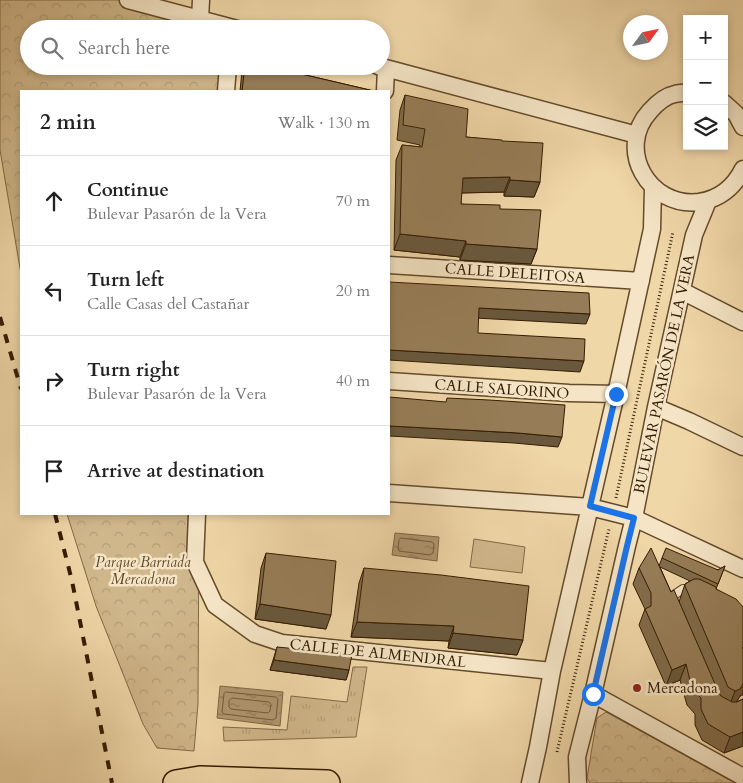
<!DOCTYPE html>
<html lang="en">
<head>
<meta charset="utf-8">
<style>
  body { margin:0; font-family:Cardo,serif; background:#f2f2f2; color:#222 }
  .controls { position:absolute; right:15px; top:15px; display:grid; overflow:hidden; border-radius:0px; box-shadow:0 2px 8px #0003 }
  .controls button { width:45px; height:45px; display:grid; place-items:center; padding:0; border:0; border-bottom:1px solid #e0e0e0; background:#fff; color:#222; font:25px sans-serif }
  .compass { position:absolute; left:623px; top:15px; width:45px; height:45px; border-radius:50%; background:#fff; box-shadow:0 2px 8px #0003; rotate:57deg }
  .stop { position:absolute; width:15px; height:15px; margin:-11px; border:4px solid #1a73e8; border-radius:50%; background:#fff }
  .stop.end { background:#1a73e8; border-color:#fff; box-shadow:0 1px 5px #0008 }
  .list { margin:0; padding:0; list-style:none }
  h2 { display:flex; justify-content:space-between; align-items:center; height:65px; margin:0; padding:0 20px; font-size:21px }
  h2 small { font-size:16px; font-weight:400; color:#767676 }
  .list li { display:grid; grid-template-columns:32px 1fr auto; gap:15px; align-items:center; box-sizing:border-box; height:90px; padding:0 20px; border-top:1px solid #e0e0e0 }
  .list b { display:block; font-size:19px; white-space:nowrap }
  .list p { margin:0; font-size:16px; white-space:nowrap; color:#767676 }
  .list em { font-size:16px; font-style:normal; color:#767676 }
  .icon { flex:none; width:28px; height:28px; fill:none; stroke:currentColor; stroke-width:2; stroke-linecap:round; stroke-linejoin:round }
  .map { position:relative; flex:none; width:743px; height:783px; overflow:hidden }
  .search { position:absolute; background:#fff; box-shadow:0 2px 8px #0003; left:20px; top:20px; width:370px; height:55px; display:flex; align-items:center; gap:12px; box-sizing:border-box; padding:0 18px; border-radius:28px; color:#767676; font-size:19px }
  .panel { position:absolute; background:#fff; box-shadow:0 2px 8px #0003; left:20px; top:90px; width:370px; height:425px; border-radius:0px }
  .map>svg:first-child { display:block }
</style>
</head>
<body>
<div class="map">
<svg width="743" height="783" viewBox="0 0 743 783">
  <defs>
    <pattern id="grass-tufts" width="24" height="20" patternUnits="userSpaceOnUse" patternTransform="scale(1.25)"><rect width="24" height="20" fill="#d0b78b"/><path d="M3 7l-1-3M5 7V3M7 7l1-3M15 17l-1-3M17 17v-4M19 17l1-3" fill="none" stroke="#b39d76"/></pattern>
    <pattern id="park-crowns" width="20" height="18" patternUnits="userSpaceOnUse" patternTransform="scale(1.25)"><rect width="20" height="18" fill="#d0b78b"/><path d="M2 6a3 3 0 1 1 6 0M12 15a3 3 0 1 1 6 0" fill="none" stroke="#b39d76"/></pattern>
    <pattern id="water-ripples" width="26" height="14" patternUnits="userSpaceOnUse" patternTransform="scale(1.25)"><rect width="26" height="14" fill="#b0976f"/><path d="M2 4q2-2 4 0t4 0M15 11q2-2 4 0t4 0" fill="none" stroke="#907a59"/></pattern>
  </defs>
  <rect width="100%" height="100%" fill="#f0d7a8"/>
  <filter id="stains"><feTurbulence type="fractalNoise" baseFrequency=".004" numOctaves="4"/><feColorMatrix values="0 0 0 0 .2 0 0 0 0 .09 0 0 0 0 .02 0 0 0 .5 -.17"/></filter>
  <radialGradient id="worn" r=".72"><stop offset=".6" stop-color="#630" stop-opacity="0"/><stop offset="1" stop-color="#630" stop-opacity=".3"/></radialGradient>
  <path fill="url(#grass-tufts)" stroke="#826a46" d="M353 667H367L356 737 224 741 223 727 287 730 291 696 347 702Z"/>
  <path fill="url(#park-crowns)" stroke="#826a46" d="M0 0H128L236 29H29V66H235L234 91H21V274L0 150Z
    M67 514H199L198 704 194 751 157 748 143 724 96 606Z
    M606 712 735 783H590L587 778 597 718Z"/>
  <path fill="#d0b78b" stroke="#826a46" d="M474 539 525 547 522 573 470 567Z"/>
  <path fill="url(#water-ripples)" stroke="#7f6643" d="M395 533 439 537 437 561 392 555Z
    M220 686 283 692 280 726 217 718Z"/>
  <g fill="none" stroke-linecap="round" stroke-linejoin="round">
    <path stroke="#725a38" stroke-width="1" d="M401 538 432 542 434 544 433 553 430 555 399 551 398 548 399 540Z
      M226 692 276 697 278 699 276 718 273 720 224 714 222 712 224 694Z
      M232 698 269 702 271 704 270 711 268 713 231 709 229 707V701Z"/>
    <g stroke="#644b2a" stroke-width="10">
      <path id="service" d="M673 601 674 595 683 589H692"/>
    </g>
    <g stroke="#644b2a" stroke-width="19">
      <path id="minor" d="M128 0 237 29
        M200 19 201 0
        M378 66 637 135
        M226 91 228 66
        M385 91 386 68
        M687 92C683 93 679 93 675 94 665 96 657 103 650 111 615 149 649 208 699 202 719 199 734 187 743 169
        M724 103 736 114 743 127
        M389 265 641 281
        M682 291 743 322
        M389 381 569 393 616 394
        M656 407 689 421 743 447
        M389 493 590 507 634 518 743 569
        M197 514 195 562 215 605 255 634 282 643 552 671
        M593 694 743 777
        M530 783 538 747 552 671 616 394 652 229 653 188
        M578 783 577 757 593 694 627 546 634 518 656 407 694 235 708 201"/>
    </g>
    <g stroke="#351c00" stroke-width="28">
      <path id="primary" d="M176 783 200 779 327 783"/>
    </g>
    <path stroke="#351c00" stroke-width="3" stroke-dasharray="1 2.5" stroke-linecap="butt" d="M616 498 673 232
      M557 752 609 529"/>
    <use href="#service" stroke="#f5e5c6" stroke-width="8"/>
    <use href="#minor" stroke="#f5e5c6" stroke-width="16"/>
    <use href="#primary" stroke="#f0d7a8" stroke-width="25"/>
    <path stroke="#351c00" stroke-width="4" stroke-dasharray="9 9" stroke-linecap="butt" d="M0 317 21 389
      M55 514 72 581 112 783"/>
  </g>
  <path fill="#816c4b" stroke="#351c00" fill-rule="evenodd" d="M244 66H267L374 91H240L242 71Z
    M405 95 466 137 502 141 540 182 534 197 504 196V192L461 193V204L500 209 537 249 531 264 460 260V257L394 250 396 160 402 145 419 147 420 145 397 140 400 110Z
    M266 553 326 629 255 619 261 568Z
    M662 558 718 570 725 566 716 589 743 607V695H741L736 702 743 699V746L724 753 702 740 695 725V714L687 705 680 680 666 686 639 625 645 609 633 584 639 568 659 566ZM660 567 690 581 685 584 679 602 671 592Z
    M364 568 523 640 517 655 448 648 449 641 351 637 359 583Z
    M277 647 349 670 346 680 270 670Z"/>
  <path fill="#69583d" stroke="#351c00" d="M510 177 504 192 457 193 463 178Z
    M510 180 540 182 534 197 504 196Z
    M400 234 466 241 460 257 394 250Z
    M466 244 537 249 531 264 460 260Z
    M479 308 590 314 586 324 475 318Z
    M389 350 584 361 580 372 389 360Z
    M390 426 518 433 562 437 558 447 514 443 389 436V429Z
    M260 604 331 615 326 629 255 619Z
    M357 622 454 626 449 641 351 637Z
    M453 633 523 640 517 655 448 648Z
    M274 660 349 670 346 680 270 670Z
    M686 664 680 680 666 686 672 670Z
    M743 684V695H741L734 705 729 707 735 691Z
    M743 732V746L724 753 730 737Z"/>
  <path fill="#967d57" stroke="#351c00" d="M245 66H267L374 91H242Z
    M405 95 468 109 466 137 502 140V141L543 143 540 182 510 180V177L463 178 461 204 500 205V209L541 210 537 249 466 244V241L400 234 402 145 422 147 425 129 403 125Z
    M389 282 589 293 590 314 479 308 478 333 585 339 584 361 389 350Z
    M389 397 446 402 447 398 489 400 565 405 562 437 518 433 390 426 389 432Z
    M651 548 671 592 674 590 719 693 721 696 732 702H737L743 699V732L730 737 708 724 701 709V698L692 689 686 664 672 670 645 609 651 606V593L639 568Z
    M666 548 718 570 725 566 718 584 662 558Z
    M266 553 336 561 331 615 260 604Z
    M364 568 441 575 529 586 523 640 453 633 454 626 357 622Z
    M694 579H699L716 587V589L736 599 743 607V647L742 648H743V684L740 689 735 691 728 687 685 586V584Z
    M277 647 352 654 349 670 274 660Z"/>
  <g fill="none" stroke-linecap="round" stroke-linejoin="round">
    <path stroke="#1a73e8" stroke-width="6" d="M593 694 627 546 634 518 590 506 616 394"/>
  </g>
  <circle fill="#8f2418" stroke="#f5e5c6" stroke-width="2" cx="637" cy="688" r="5"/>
  <g text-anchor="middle" stroke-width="5" stroke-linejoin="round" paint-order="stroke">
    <g font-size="15" fill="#351c00" stroke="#f5e5c6">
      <text transform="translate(515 273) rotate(4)" y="5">CALLE DELEITOSA</text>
      <text transform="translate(664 374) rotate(-78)" y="5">BULEVAR PASARÓN DE LA VERA</text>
      <text transform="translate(502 389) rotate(4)" y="5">CALLE SALORINO</text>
      <text transform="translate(378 653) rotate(6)" y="5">CALLE DE ALMENDRAL</text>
    </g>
    <g font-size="15" font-style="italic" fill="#644a2a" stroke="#f5e5c6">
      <text x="143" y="567">Parque Barriada<tspan x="143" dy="17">Mercadona</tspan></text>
    </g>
    <g font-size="15" fill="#351c00" stroke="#f5e5c6" text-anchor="start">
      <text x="647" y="693">Mercadona</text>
    </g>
  </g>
  <rect width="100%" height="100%" filter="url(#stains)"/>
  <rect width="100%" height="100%" fill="url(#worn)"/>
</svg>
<div class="controls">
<button>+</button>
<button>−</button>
<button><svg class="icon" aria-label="layers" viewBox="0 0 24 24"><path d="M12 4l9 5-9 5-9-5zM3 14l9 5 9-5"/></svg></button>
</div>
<svg class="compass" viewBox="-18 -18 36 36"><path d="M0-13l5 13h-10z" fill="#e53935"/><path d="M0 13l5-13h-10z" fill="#767676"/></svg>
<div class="stop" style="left:593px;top:694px"></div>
<div class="stop end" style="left:616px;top:394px"></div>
<div class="search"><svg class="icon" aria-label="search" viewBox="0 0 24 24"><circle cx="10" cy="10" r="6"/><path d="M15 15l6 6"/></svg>Search here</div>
<section class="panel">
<h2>2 min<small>Walk · 130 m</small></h2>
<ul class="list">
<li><svg class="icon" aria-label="ahead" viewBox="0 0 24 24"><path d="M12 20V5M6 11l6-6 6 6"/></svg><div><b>Continue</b><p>Bulevar Pasarón de la Vera</p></div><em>70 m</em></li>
<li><svg class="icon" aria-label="left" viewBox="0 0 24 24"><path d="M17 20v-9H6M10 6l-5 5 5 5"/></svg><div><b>Turn left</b><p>Calle Casas del Castañar</p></div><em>20 m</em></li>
<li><svg class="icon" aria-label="right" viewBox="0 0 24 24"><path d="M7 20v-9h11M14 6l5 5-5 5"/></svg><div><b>Turn right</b><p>Bulevar Pasarón de la Vera</p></div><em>40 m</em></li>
<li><svg class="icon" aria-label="arrive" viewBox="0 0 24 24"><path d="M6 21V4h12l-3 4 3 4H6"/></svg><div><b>Arrive at destination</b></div></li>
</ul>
</section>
</div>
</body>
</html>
